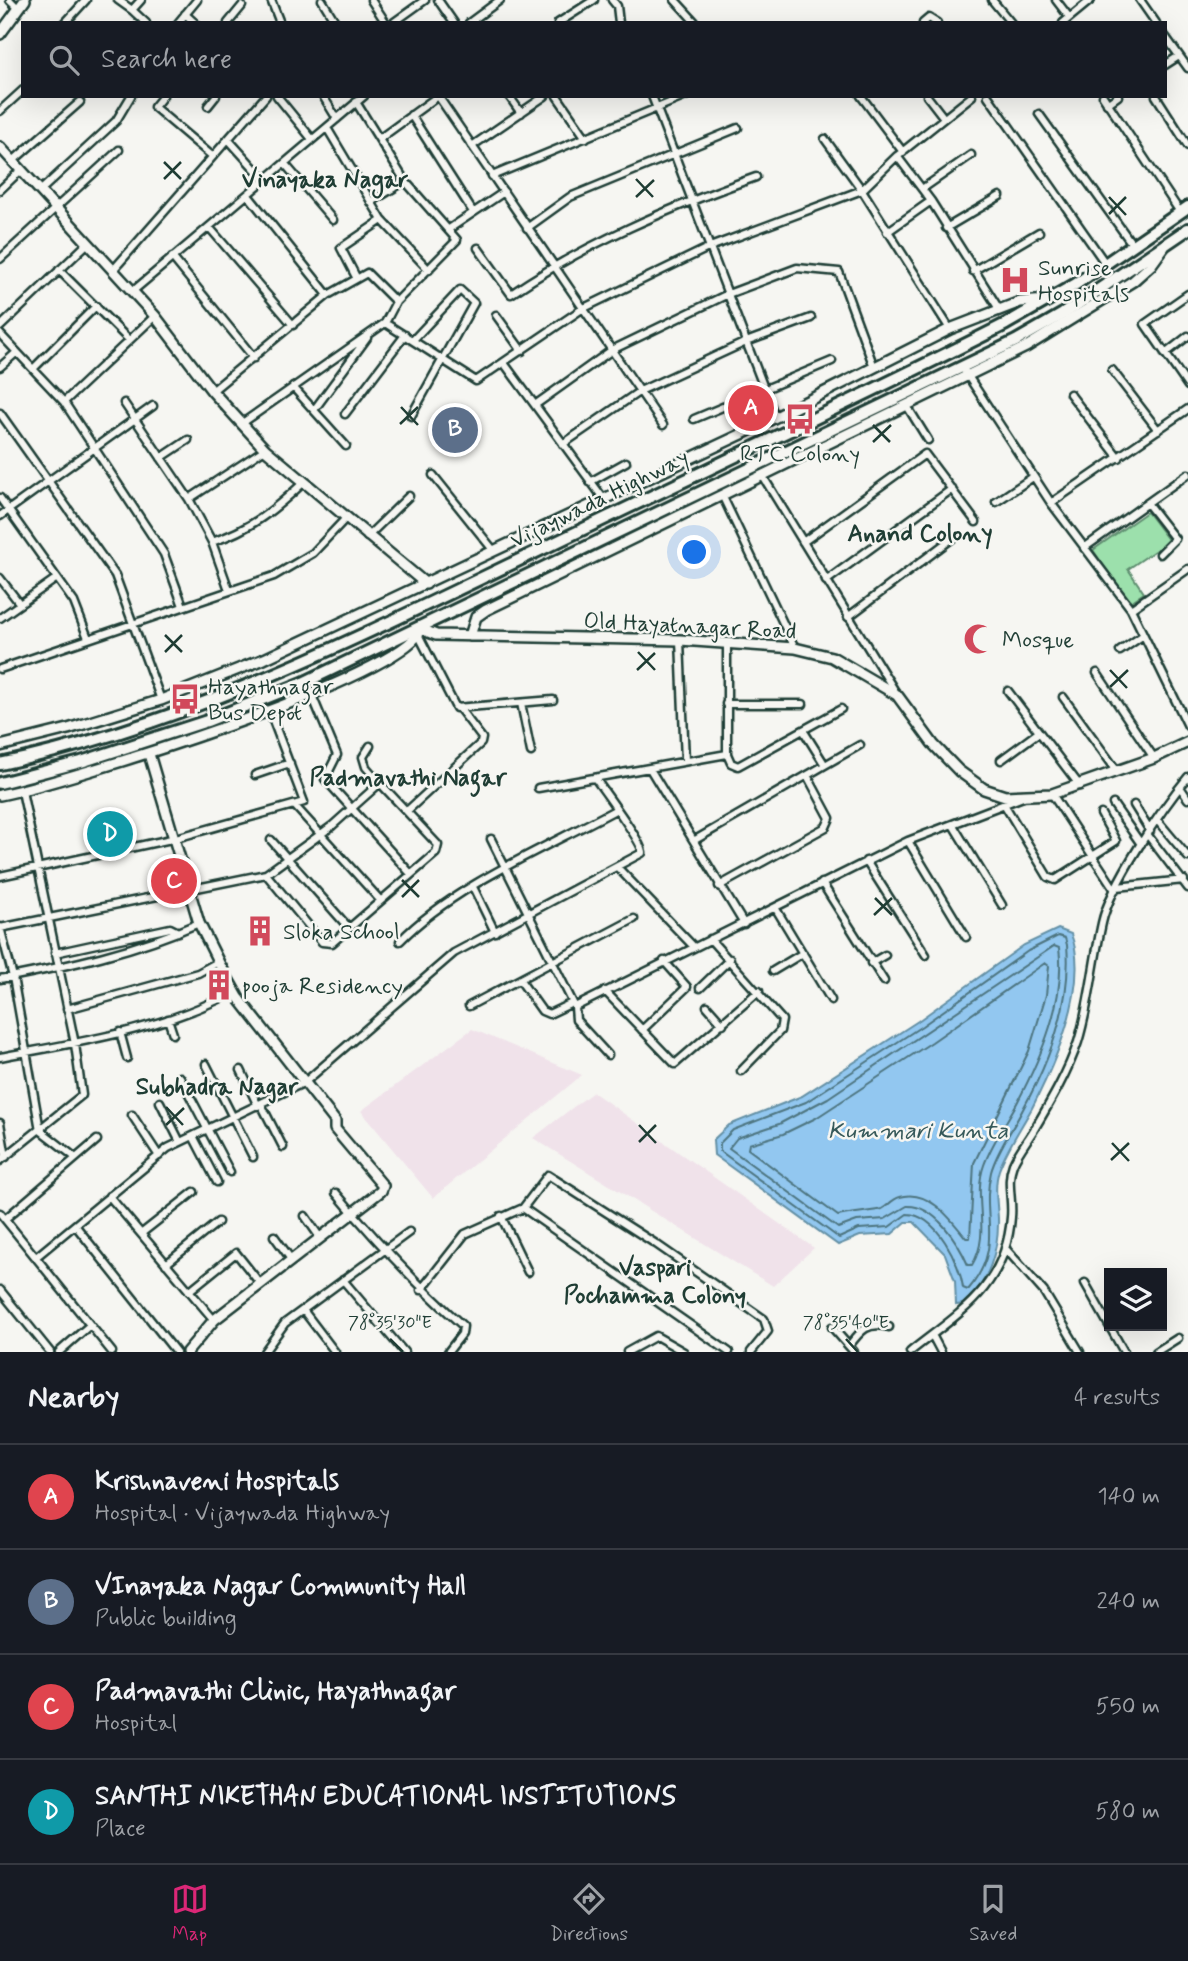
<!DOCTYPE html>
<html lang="en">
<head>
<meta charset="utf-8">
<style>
  body { margin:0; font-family:Mynerve,sans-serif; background:#242831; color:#f1f3f6 }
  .controls { position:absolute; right:21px; bottom:21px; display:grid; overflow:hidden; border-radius:0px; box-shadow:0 7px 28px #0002 }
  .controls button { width:63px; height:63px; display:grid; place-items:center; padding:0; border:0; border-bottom:2px solid #363941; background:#171b24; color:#f1f3f6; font:35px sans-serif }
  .you { position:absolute; left:695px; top:553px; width:24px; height:24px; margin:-18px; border:5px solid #fff; border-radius:50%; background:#1a73e8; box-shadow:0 0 0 10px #1a73e833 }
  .badge { display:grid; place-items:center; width:46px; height:46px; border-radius:50%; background:#db2777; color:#fff; font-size:23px; font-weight:700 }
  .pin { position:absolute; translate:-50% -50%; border:4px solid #fff; box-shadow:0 2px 7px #0006 }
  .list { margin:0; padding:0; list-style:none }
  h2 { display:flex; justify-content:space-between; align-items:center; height:91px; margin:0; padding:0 28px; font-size:30px }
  h2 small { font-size:23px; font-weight:400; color:#9ea1a6 }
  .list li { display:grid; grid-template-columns:46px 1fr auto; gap:21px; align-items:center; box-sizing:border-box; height:105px; padding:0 28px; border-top:2px solid #363941 }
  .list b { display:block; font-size:26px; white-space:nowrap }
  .list p { margin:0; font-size:23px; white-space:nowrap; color:#9ea1a6 }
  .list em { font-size:23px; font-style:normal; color:#9ea1a6 }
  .icon { flex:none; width:38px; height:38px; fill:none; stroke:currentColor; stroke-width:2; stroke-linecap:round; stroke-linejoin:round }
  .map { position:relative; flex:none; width:1188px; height:1352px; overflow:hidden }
  .search { position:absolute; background:#171b24; box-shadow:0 7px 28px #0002; left:21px; right:21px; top:21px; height:77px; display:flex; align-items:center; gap:18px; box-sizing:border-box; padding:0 24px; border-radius:0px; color:#9ea1a6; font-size:26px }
  .sheet { height:511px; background:#171b24 }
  nav { display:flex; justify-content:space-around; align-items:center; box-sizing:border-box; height:98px; border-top:2px solid #363941; background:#171b24; font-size:19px; color:#9ea1a6 }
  nav a { display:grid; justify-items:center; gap:4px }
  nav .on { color:#db2777 }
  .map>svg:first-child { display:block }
</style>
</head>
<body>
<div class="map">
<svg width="1188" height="1352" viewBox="0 0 1188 1352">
  <rect width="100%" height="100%" fill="#f6f6f2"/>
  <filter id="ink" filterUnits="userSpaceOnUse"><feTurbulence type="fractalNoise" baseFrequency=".0143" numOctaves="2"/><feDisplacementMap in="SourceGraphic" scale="14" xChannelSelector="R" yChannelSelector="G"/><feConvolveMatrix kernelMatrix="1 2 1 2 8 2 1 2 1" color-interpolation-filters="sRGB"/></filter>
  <g filter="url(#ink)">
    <path fill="#f0e2ea" d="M472 1029 582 1075 433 1198 361 1111Z
      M593 1092 814 1248 773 1286 533 1138Z"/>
    <path fill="#9ce0ac" stroke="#5e8e70" stroke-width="2" d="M1147 512 1169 541 1128 569 1144 593 1129 603 1093 550Z"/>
    <path fill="#92c7f0" stroke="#6490a5" stroke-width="2" d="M1058 929 1071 934C1090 984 1055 1063 1032 1108 1021 1128 1007 1148 999 1170 994 1185 997 1202 998 1218 999 1248 989 1284 964 1304L956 1305 955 1281 945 1254 914 1222H906L892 1234 860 1236 838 1245 714 1155 713 1140 729 1125 802 1096 918 1021 1024 945Z"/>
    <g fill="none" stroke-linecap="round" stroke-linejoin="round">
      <path stroke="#4d747f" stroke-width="2" d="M1058 936 1065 938 1067 945C1072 1002 1050 1060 1023 1109 1013 1129 997 1150 991 1172 980 1216 1005 1246 968 1290L963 1288C960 1263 937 1215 907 1214L889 1227 859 1229 839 1238 720 1151V1143L733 1130 806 1102 922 1026 1028 951Z
        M1054 946 1059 948C1066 1000 1041 1057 1017 1103 1006 1123 992 1143 984 1165 972 1198 992 1233 972 1265H968C958 1242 935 1205 907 1206L885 1219 857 1221 838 1228 729 1148 737 1138 779 1124 828 1098Z
        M1045 963 1049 966 1046 995 1029 1051 974 1163 970 1238H966C951 1219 928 1188 900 1197 892 1199 888 1206 882 1209 877 1211 848 1213 838 1216L748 1149 749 1144 783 1134 816 1118 932 1042Z"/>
      <g stroke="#1f3d34" stroke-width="11">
        <path id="street" d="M10 0 18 8
          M118 0 132 10
          M141 0 132 10 146 23
          M271 0 280 23
          M322 0 336 23
          M371 0 386 23
          M438 0 454 23
          M612 0 617 6 619 23
          M675 0 696 23
          M992 0 1011 23
          M1056 0 1069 17
          M1140 0 1156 23
          M185 14 195 23
          M65 23 86 0
          M178 23 197 0
          M228 23 242 6
          M393 23 425 0
          M469 23 500 0
          M558 23 594 0
          M923 23 929 18 937 23
          M1063 23 1091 0
          M1165 36 1188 68
          M1165 65 1179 56
          M163 96 154 107 212 156
          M277 96 312 139
          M323 96 337 119
          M509 96 521 113
          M557 96 586 138
          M652 96 775 417
          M861 96 903 152
          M927 96 944 118
          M988 96 1105 263
          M1103 96 1180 212
          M1156 96 1188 146
          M1107 104 1118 96
          M208 106 216 96
          M0 111 23 90
          M1039 114 1132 244
          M411 115 473 212
          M327 128 382 220 429 270
          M228 139 265 180
          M379 139 438 96 663 425
          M825 139 862 190 950 329
          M472 146 545 96
          M897 156 931 201
          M13 161 80 102
          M285 164 333 220
          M492 176 686 96
          M922 189 971 155
          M0 190 21 170
          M40 191 116 121 131 96
          M248 195 328 295
          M371 202 405 181
          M209 227 293 325
          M527 228 570 197 738 128
          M946 228 1000 196
          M449 229 504 192
          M887 232 931 201 999 309
          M478 248 511 294C586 243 671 207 756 177
          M172 257 254 358
          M0 259 119 150
          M114 269 266 96
          M59 270 128 339
          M973 271 1039 232
          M356 277 341 248 382 220
          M133 291 364 96
          M1188 294 1145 324 1188 386
          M496 315 522 351
          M385 323 476 381 582 309 710 247 862 190 897 156 972 96
          M0 327 88 243
          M0 334 64 402 164 554 183 606
          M1165 354 1188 336
          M504 363 603 498
          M0 367 17 352
          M962 367 1051 503 1131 609 1188 726
          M33 369 96 306
          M1112 370 1158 430
          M293 387 346 446
          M212 391 328 295 367 273 396 302
          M1070 394 1119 458
          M64 402 155 316
          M124 403 189 499 212 542 229 590
          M535 405 612 350 728 294 797 268 839 272 874 367
          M907 406 928 440
          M314 410 367 338
          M0 413 115 575 161 700
          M345 414 405 335
          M411 416 474 303 460 290 413 340
          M694 419 832 361
          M241 424 385 323 396 302 457 240 405 181 356 102
          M563 444 640 391 746 342 811 318
          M161 458 188 440
          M433 475 494 551
          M762 475 896 693
          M590 482 626 462
          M722 495 795 648
          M0 498 74 602 88 638
          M189 499 265 449
          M996 502 1033 477
          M1051 503 1188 409
          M1147 503 1175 539 1160 554
          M0 516 153 406
          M367 537 409 496
          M212 542C251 529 273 511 303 483
          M803 542 925 454 976 522
          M1084 548 1188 474
          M0 578 20 604
          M826 581 952 489
          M1131 609 1188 569
          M848 617 954 537
          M0 618 57 578
          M419 636 456 708 553 700
          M680 640 685 761
          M727 643V754L731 763 738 766 841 709
          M1120 651 1142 636
          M0 669 274 576 313 553 346 518
          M1097 673 1154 758
          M1008 691 1080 786
          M311 693 337 755 325 779 411 874
          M1063 697 1117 771
          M521 703 531 752
          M726 704H803
          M1001 760 1039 732
          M825 765 860 745
          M650 769 744 924
          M255 775 290 763
          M1180 787 1188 799
          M538 788 727 754
          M1052 794 1115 890
          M1004 804 1048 877 1055 880 1116 841 1101 814
          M1113 804 1141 844
          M1134 805 1150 831
          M295 806 380 900
          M407 811 481 743 482 738 459 708
          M1157 820 1188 857
          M953 825 1002 905
          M1147 834 1188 888
          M491 839 575 1007 908 841 1023 797
          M271 840 349 928
          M695 840 825 765 803 730
          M908 841 966 937
          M866 861 926 955
          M618 868 694 947
          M266 874 322 942 332 943 436 853 438 845 380 783
          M0 876 176 838 304 802 269 710
          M822 883 884 981
          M719 886 826 827 830 818 808 777
          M473 887 495 932
          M1117 887 1184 880
          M776 909 831 1000
          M0 927 13 977 40 1130 76 1158
          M0 928 266 874 332 826 380 783 366 767 363 757 370 746
          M710 939 782 1020 780 1031 741 1071
          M400 941C453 886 547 847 615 810
          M55 953 170 928 178 932
          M871 963 885 955
          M773 971 803 953
          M0 979C68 966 136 951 199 923
          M520 980 542 1011 549 1014 572 1003
          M700 988 730 959
          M605 991 675 1064 759 991
          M469 1006 634 919
          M707 1006 723 1024
          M575 1007 576 1020 608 1055
          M67 1009 198 973 218 962
          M168 1019 173 1034
          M642 1030 687 987 664 961
          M120 1032 127 1058
          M0 1057C80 1042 163 1030 235 991
          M206 1064 253 1157
          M241 1070 258 1106
          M180 1077 230 1172
          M160 1102 180 1142
          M261 1104 283 1147
          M132 1115 159 1156
          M0 1123 6 1157
          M193 1136 217 1182
          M0 1161 82 1095 75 1044 22 791
          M336 1193C376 1241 416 1284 463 1326L462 1334 448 1352
          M109 1196 214 1320
          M523 1208 548 1175 656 1244 764 1319 768 1331 751 1352
          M0 1213 112 1352
          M305 1216 319 1236
          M501 1216 528 1272
          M5 1219 97 1140
          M75 1225 176 1352
          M142 1233 194 1192
          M274 1236 290 1258
          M1005 1248 1044 1292 1080 1352
          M36 1257 168 1148 305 1082 454 953 642 853C644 844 603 790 595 778
          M166 1264 218 1222
          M343 1280 404 1352
          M1085 1283 1124 1352
          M0 1290 50 1352
          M421 1290 465 1234 523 1208 729 1352
          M189 1291 236 1253 259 1282
          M303 1310 335 1352
          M832 1327 854 1352
          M932 1335 941 1352
          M849 1346C861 1330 868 1321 889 1327
          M59 1352 90 1325
          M264 1352 285 1323 409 1232
          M627 1352 656 1336 684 1352
          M910 1352C959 1313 1006 1287 1011 1217 1013 1199 1006 1182 1013 1164 1018 1152 1028 1140 1035 1128 1051 1101 1068 1072 1078 1042 1090 1003 1093 963 1102 923 1110 885 1163 807 1188 777
          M1156 1352 1178 1338"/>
      </g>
      <g stroke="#1f3d34" stroke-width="14">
        <path id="secondary" d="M0 34 25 0
          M0 147 155 316 212 391 265 449 426 584
          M470 636 476 617 486 610 1026 347 1133 281 1151 265 1164 247
          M0 746 68 729 161 700 264 659 740 435 950 329 1020 302 1048 300
          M149 754 199 923 220 965 238 997 335 1121V1129L383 1186 381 1191 214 1320 187 1352
          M0 795C62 783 405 678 421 629L436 635 680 640 795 648 832 657 897 695 933 744 959 771 984 789 1005 796 1052 794 1154 758 1188 742"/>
      </g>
      <g stroke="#1f3d34" stroke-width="16">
        <path id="highway" d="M0 764C191 724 364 634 538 551 694 475 851 403 1006 324L1076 284 1188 207
          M0 783 81 762 207 721 303 683 1016 341 1063 314 1188 229"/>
      </g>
      <use href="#street" stroke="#f6f6f2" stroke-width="6"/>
      <use href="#secondary" stroke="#f6f6f2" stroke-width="9"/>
      <use href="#highway" stroke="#f6f6f2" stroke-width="10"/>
    </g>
  </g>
  <path fill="none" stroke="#1f3d34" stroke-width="2.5" d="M164 162 181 179M164 179 181 162M636 179 653 197M636 197 654 180M1109 197 1126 215M1109 214 1126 197M401 407 418 425M400 424 418 407M873 425 890 442M873 442 891 425M165 635 182 652M165 652 182 635M638 652 655 670M637 670 655 653M1110 670 1127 688M1110 687 1128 670M402 880 419 897M402 897 419 880M875 898 892 915M874 915 892 898M166 1107 183 1125M166 1125 184 1108M639 1125 656 1143M639 1142 656 1125M1112 1143 1129 1161M1111 1160 1129 1143M390 1339 403 1352M846 1339 858 1352"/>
  <defs>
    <g id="hospital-bare" transform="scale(2.415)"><path d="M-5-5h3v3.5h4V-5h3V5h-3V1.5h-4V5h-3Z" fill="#d1495b" stroke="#f6f6f2" stroke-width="2.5" paint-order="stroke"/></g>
    <g id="bus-bare" transform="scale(2.415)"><path d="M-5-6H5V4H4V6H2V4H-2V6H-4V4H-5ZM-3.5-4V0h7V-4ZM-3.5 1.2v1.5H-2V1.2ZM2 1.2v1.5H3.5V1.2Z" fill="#d1495b" stroke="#f6f6f2" stroke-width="2.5" paint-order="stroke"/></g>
    <g id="mosque-bare" transform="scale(2.415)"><path d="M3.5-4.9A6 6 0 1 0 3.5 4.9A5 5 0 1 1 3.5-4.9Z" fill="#d1495b" stroke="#f6f6f2" stroke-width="2.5" paint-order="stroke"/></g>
    <g id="building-bare" transform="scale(2.415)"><path d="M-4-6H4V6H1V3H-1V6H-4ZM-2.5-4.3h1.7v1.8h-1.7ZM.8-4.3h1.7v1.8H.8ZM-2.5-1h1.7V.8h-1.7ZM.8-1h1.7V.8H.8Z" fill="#d1495b" stroke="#f6f6f2" stroke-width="2.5" paint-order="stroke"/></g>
  </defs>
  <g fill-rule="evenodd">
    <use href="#hospital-bare" x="1015" y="280"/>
    <use href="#bus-bare" x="800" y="419"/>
    <use href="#mosque-bare" x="979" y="639"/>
    <use href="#bus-bare" x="185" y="699"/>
    <use href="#building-bare" x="260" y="931"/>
    <use href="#building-bare" x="219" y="985"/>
  </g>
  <g text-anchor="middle" stroke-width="5" stroke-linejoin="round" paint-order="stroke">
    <g font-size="23" fill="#1f3d34" stroke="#f6f6f2" text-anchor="start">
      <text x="1038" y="275">Sunrise<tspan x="1038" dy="26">Hospitals</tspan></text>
      <text x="800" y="461" text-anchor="middle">RTC Colony</text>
      <text x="1002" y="647">Mosque</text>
      <text x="208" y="694">Hayathnagar<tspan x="208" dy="26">Bus Depot</tspan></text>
      <text x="283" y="939">Sloka School</text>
      <text x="242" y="993">pooja Residency</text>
    </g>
    <g font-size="23" fill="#1f3d34" stroke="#f6f6f2">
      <text transform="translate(599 498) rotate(-26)" y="8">Vijaywada Highway</text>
      <text transform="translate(690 625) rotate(3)" y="8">Old Hayatnagar Road</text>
    </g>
    <g font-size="24" font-weight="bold" fill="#1f3d34" stroke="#f6f6f2">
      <text x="325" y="187">Vinayaka Nagar</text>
      <text x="920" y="541">Anand Colony</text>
      <text x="408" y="785">Padmavathi Nagar</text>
      <text x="217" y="1094">Subhadra Nagar</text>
      <text x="655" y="1275">Vaspari<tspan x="655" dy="28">Pochamma Colony</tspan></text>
    </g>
    <g font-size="24" font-style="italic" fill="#36595a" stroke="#f6f6f2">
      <text x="918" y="1138">Kummari Kunta</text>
    </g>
  </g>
  <g font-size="18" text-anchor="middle" fill="#1f3d34" stroke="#f6f6f2" stroke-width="5" stroke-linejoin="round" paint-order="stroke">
    <text x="390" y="1328">78°35'30"E</text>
    <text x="846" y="1328">78°35'40"E</text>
  </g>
</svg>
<div class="controls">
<button><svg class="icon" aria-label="layers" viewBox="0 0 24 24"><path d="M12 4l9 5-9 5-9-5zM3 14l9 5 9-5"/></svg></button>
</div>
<div class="you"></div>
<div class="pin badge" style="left:751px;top:408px;background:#e0444e">A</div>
<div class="pin badge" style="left:455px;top:430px;background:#5c6f8a">B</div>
<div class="pin badge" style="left:174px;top:881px;background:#e0444e">C</div>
<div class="pin badge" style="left:110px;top:834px;background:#0f9aa8">D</div>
<div class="search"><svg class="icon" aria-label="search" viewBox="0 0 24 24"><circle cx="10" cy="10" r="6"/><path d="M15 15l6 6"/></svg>Search here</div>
</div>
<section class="sheet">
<h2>Nearby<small>4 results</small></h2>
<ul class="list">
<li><span class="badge" style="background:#e0444e">A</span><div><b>Krishnaveni Hospitals</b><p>Hospital · Vijaywada Highway</p></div><em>140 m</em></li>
<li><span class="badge" style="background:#5c6f8a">B</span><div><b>VInayaka Nagar Community Hall</b><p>Public building</p></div><em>240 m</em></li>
<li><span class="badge" style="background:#e0444e">C</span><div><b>Padmavathi Clinic, Hayathnagar</b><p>Hospital</p></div><em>550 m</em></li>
<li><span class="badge" style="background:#0f9aa8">D</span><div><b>SANTHI NIKETHAN EDUCATIONAL INSTITUTIONS</b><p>Place</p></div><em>580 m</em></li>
</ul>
</section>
<nav>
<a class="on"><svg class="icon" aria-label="map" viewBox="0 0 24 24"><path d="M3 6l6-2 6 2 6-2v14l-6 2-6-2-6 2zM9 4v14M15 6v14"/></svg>Map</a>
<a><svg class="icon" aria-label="directions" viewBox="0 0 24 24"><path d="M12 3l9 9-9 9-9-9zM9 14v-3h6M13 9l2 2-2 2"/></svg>Directions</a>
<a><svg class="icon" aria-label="saved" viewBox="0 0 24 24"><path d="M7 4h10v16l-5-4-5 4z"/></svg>Saved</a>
</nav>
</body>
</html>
